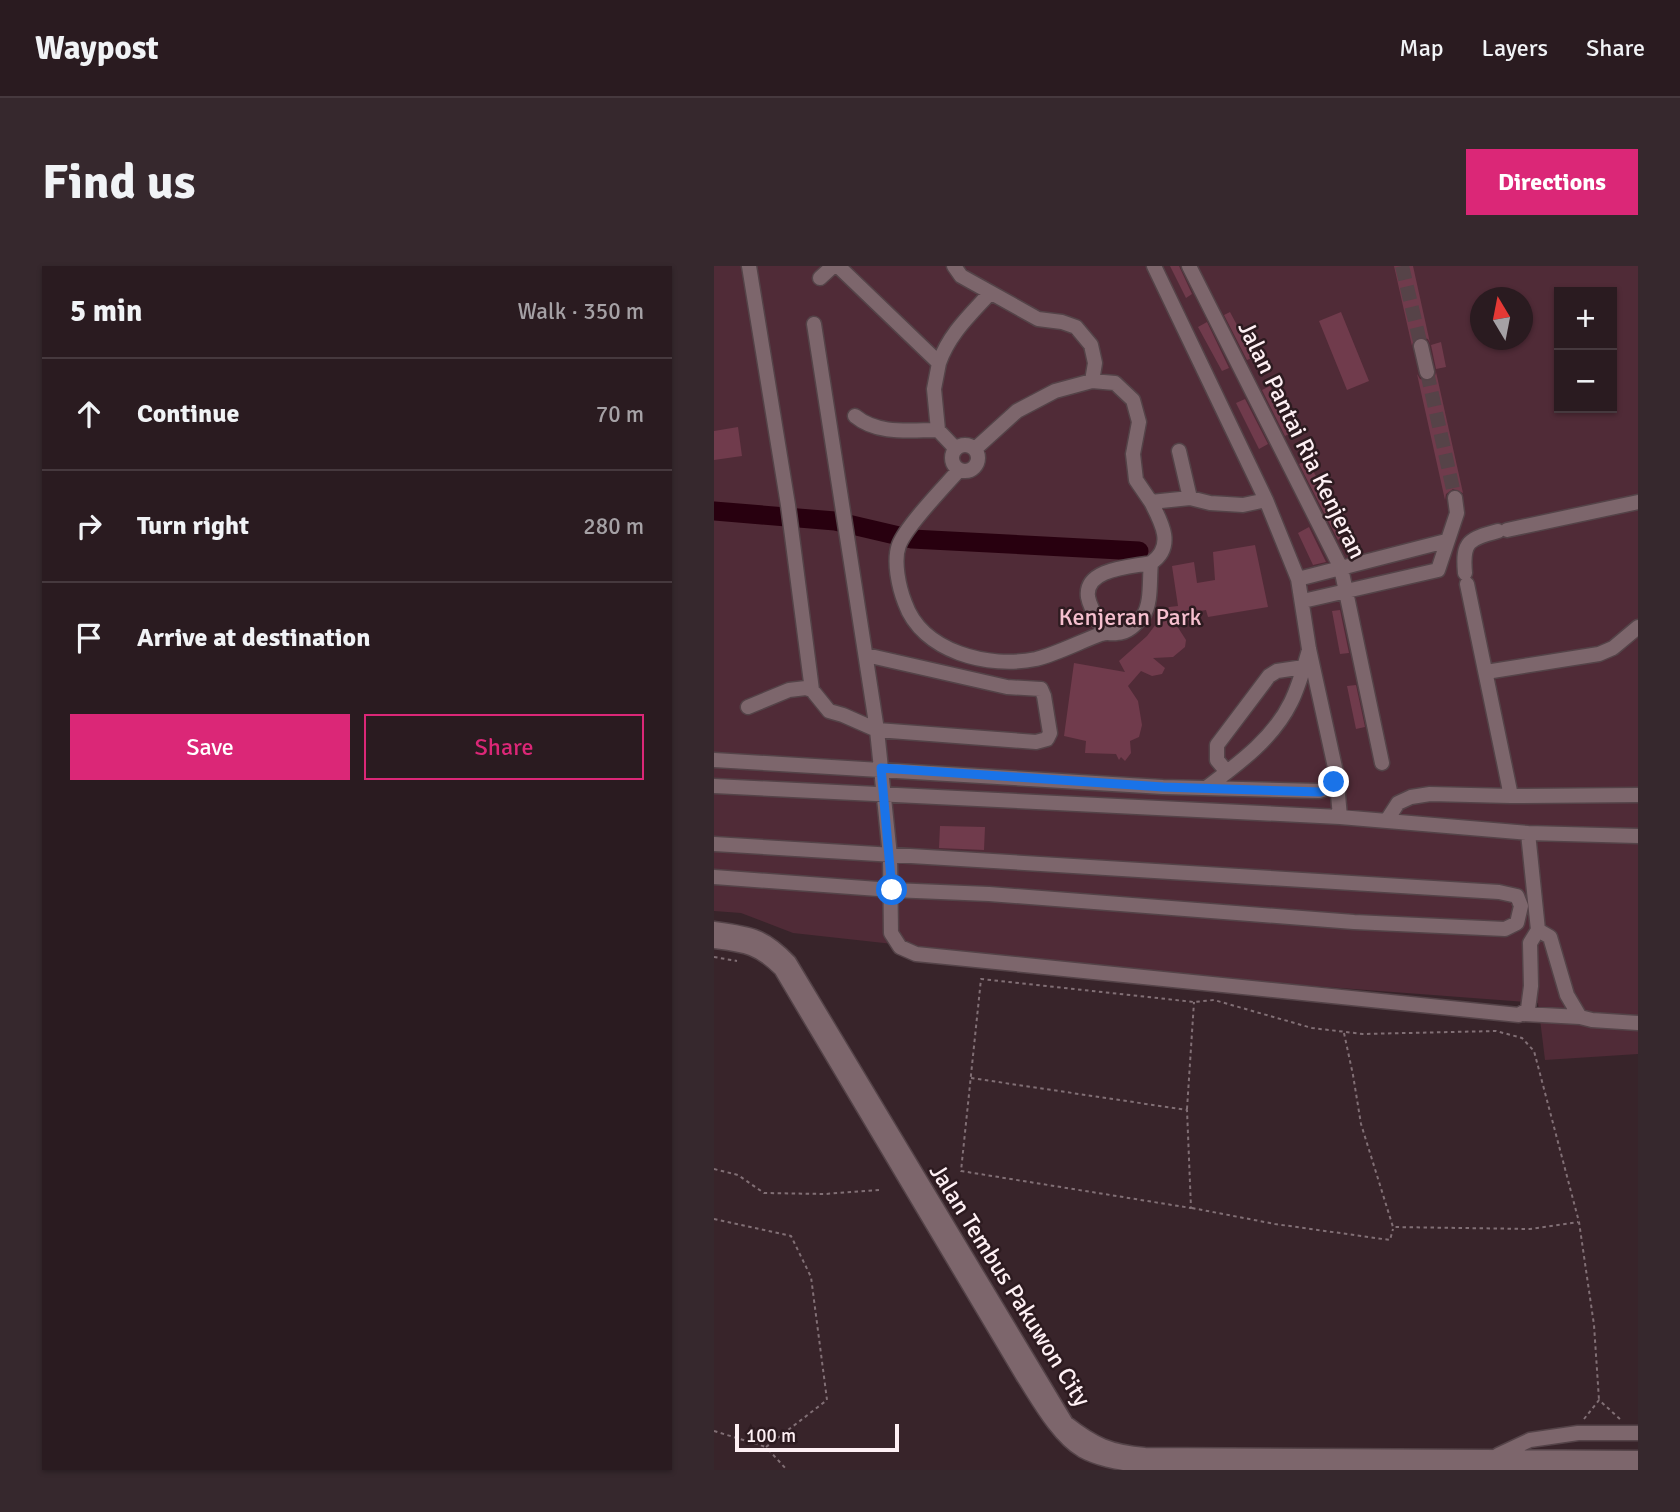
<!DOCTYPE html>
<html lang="en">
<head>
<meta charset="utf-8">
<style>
  body { margin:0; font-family:Signika,sans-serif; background:#36282d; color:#f1f3f6 }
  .controls { position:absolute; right:21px; top:21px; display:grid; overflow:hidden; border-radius:0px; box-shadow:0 2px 5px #0004 }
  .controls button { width:63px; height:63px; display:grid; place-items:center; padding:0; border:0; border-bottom:2px solid #46393e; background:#2a1b20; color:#f1f3f6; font:35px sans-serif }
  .compass { position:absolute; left:756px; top:21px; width:63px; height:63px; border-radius:50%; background:#2a1b20; box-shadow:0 2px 5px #0004; rotate:350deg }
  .scale { position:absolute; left:21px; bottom:18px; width:164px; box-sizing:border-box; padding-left:7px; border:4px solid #fef0f4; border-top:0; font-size:19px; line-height:24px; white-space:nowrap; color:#fef0f4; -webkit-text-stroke:5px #2d1b20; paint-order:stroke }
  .stop { position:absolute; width:21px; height:21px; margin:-16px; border:5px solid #1a73e8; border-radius:50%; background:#fff }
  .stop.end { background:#1a73e8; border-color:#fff; box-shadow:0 2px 7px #0008 }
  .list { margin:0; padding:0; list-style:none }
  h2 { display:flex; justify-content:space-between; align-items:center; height:91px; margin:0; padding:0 28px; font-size:30px }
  h2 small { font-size:23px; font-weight:400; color:#a5a1a5 }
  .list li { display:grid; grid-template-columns:46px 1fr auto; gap:21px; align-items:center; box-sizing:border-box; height:112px; padding:0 28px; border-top:2px solid #46393e }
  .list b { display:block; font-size:26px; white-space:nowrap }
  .list em { font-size:23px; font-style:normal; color:#a5a1a5 }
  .actions { display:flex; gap:14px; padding:21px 28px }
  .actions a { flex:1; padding:16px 0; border:2px solid #db2777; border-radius:0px; text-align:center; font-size:24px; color:#db2777 }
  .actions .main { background:#db2777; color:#fff }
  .icon { flex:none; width:38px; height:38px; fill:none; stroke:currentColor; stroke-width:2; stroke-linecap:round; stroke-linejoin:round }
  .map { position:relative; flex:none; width:924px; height:1204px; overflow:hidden; border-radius:0px }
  header { display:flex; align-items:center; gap:42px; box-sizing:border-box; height:98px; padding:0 35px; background:#2a1b20; border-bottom:2px solid #46393e }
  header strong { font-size:33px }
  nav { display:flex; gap:38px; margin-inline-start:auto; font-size:24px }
  .intro { display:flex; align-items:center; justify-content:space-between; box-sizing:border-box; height:168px; padding:0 42px }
  h1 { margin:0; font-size:49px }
  .button { padding:18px 32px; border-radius:0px; background:#db2777; color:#fff; font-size:24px; font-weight:700 }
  main { display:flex; gap:42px; padding:0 42px }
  aside { flex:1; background:#2a1b20; border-radius:0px; box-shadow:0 2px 5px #0004 }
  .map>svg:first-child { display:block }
</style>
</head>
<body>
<header>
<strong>Waypost</strong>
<nav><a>Map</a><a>Layers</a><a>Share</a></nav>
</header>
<div class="intro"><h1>Find us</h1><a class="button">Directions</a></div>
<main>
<aside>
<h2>5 min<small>Walk · 350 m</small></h2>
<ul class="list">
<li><svg class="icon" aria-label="ahead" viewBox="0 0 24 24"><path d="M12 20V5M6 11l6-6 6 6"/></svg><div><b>Continue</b></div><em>70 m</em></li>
<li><svg class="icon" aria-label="right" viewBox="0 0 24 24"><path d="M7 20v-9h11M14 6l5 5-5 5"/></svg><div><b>Turn right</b></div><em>280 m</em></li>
<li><svg class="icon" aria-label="arrive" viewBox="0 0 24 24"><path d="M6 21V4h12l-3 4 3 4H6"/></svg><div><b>Arrive at destination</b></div></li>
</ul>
<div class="actions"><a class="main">Save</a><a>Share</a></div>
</aside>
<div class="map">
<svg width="924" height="1204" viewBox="0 0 924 1204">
  <rect width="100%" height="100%" fill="#38242a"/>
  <path fill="#502b37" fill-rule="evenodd" d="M0 0H924V788L831 794 824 737 480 711 79 667 27 647 0 645ZM845 26H898V142H845ZM766 32H808V74H766Z"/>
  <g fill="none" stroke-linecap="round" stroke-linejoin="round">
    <path stroke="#28000f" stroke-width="19" d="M0 245 121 255 198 273 425 285"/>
  </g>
  <path fill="#703b4c" d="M456 0H465L478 28 472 32Z
    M680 0H699L716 77 714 73 706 71 700 73 698 80Z
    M516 46 540 91 533 94 510 49Z
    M627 46 655 115 633 124 605 55Z
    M493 56 515 102 508 105 484 61Z
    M727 76 732 101 722 103 717 79Z
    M722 106 749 227 739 223 732 228 731 234 703 108 706 113 714 115 720 113Z
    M556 120 580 165 571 170 548 124Z
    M531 133 554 178 545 183 522 137Z
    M24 161 28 190 0 194V165Z
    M593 194 618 239 630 268 624 274 585 198Z
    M595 261 612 296 599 299 584 267Z
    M541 279 554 341 494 351 492 344 486 345 481 343 473 357 463 360 472 374 471 381 459 391 439 392 451 402 448 408 438 410 427 405 414 420 424 435 428 459 425 471 416 475 417 487 411 495 407 491 405 494 402 488 371 487 372 475 350 470 360 397 411 406 405 395 433 370 455 341 464 340 458 300 480 296 483 317 501 314 499 286Z
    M626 344 635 387 626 388 618 345Z
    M642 419 651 461 642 463 633 420Z
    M226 560 271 561 270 584 225 582Z"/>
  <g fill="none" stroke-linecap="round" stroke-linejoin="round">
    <path stroke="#564348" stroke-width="14" stroke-dasharray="14 7" stroke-linecap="butt" d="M688 0 707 80
      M713 106 741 232"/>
    <g stroke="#544348" stroke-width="17">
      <path id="minor" d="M35 0 74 239 98 424
        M124 0 225 97 220 123 224 164 242 183
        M240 0 247 10 324 53 348 56 362 61 377 79 381 97 378 115 401 117 419 134 425 156 419 188 422 214 437 236 476 232 496 237 529 239 552 234
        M440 0 552 234 584 313 595 383 622 506 626 551
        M475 0 627 302 668 497
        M106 12 119 0
        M100 58 163 464 176 590 177 667 186 681 202 688 805 749 814 743 817 720 816 677 824 664 814 567
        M707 80 713 106
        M225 97C235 68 256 49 276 27
        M141 150C164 169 196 164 224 164
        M238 192a13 13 0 1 1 26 0a13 13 0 1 1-26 0Z
        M261 183 303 145 341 125 378 115
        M465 185 476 232
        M245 204C230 221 192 260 185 279 179 295 185 322 191 337 208 386 275 403 322 393 345 387 365 376 387 368 393 366 397 368 403 367 414 367 422 358 429 350 438 337 435 313 437 297 461 281 448 257 437 236
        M793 264 924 236
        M751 307C748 275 755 273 784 265
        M584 313 732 275
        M753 318 797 530
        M589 335 724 304 743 247 741 232
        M391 367C385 356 376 343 374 331 370 302 418 301 437 297
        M772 406 885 388 899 382 924 361
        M34 441 75 424 92 422 98 424 115 445 129 449 163 464 322 476 333 473 336 467 330 430 327 423 293 421 152 389
        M0 494 449 521 605 525C616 523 620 516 622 506
        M513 506 503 494V479L555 410 563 405 590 401
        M0 520 626 551 814 567 924 570
        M492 522C524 498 559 473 577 436 585 420 590 401 595 384
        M673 554 684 537 697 531 716 528 797 530 924 529
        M0 578 785 626 803 630 807 640 803 657 791 663 640 656 275 628 178 624 0 611
        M0 663C36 668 49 669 75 696L352 1157C380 1179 396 1186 431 1189L924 1192
        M824 664 836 671 853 729 866 751 878 754 924 757
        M0 675C31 679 44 680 67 703L309 1110C324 1133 344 1170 368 1184 388 1195 411 1197 433 1201L924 1203
        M809 748 866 751
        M784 1189 816 1174 864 1167H924"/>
    </g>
    <path stroke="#816f75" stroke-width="2" stroke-dasharray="3.5 3.5" stroke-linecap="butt" d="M0 691 23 695
      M630 767 639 809 647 858 679 961 816 963 864 956
      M257 812 473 844 477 942 247 905 267 713 480 736 500 734 598 762 649 768 782 765 808 772 820 785 865 956 880 1059 885 1134
      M473 843 480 736
      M0 903 24 909 50 927 111 928 165 924
      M478 942 561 958 676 974 679 963
      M0 953 77 970 97 1011 113 1134 52 1181 73 1204
      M870 1153 885 1134 907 1154
      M0 1165 52 1181"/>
    <use href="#minor" stroke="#7d666c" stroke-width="14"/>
  </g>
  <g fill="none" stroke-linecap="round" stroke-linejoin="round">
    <path stroke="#1a73e8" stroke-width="9" d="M178 624 167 502 449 521 606 526 611 524 620 516"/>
  </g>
  <g text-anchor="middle" stroke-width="5" stroke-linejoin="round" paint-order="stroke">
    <g font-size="24" fill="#fef0f4" stroke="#2d1b20">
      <text transform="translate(588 174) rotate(64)" y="8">Jalan Pantai Ria Kenjeran</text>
      <text transform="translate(296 1019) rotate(58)" y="8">Jalan Tembus Pakuwon City</text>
    </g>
    <g font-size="24" fill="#f6c0cf" stroke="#2d1b20">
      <text x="416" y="359">Kenjeran Park</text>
    </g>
  </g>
</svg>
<div class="controls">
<button>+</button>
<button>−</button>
</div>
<svg class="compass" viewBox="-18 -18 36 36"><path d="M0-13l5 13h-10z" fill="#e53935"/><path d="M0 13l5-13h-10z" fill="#a5a1a5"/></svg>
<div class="scale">100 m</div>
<div class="stop" style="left:178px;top:624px"></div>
<div class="stop end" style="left:620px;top:516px"></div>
</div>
</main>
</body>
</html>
